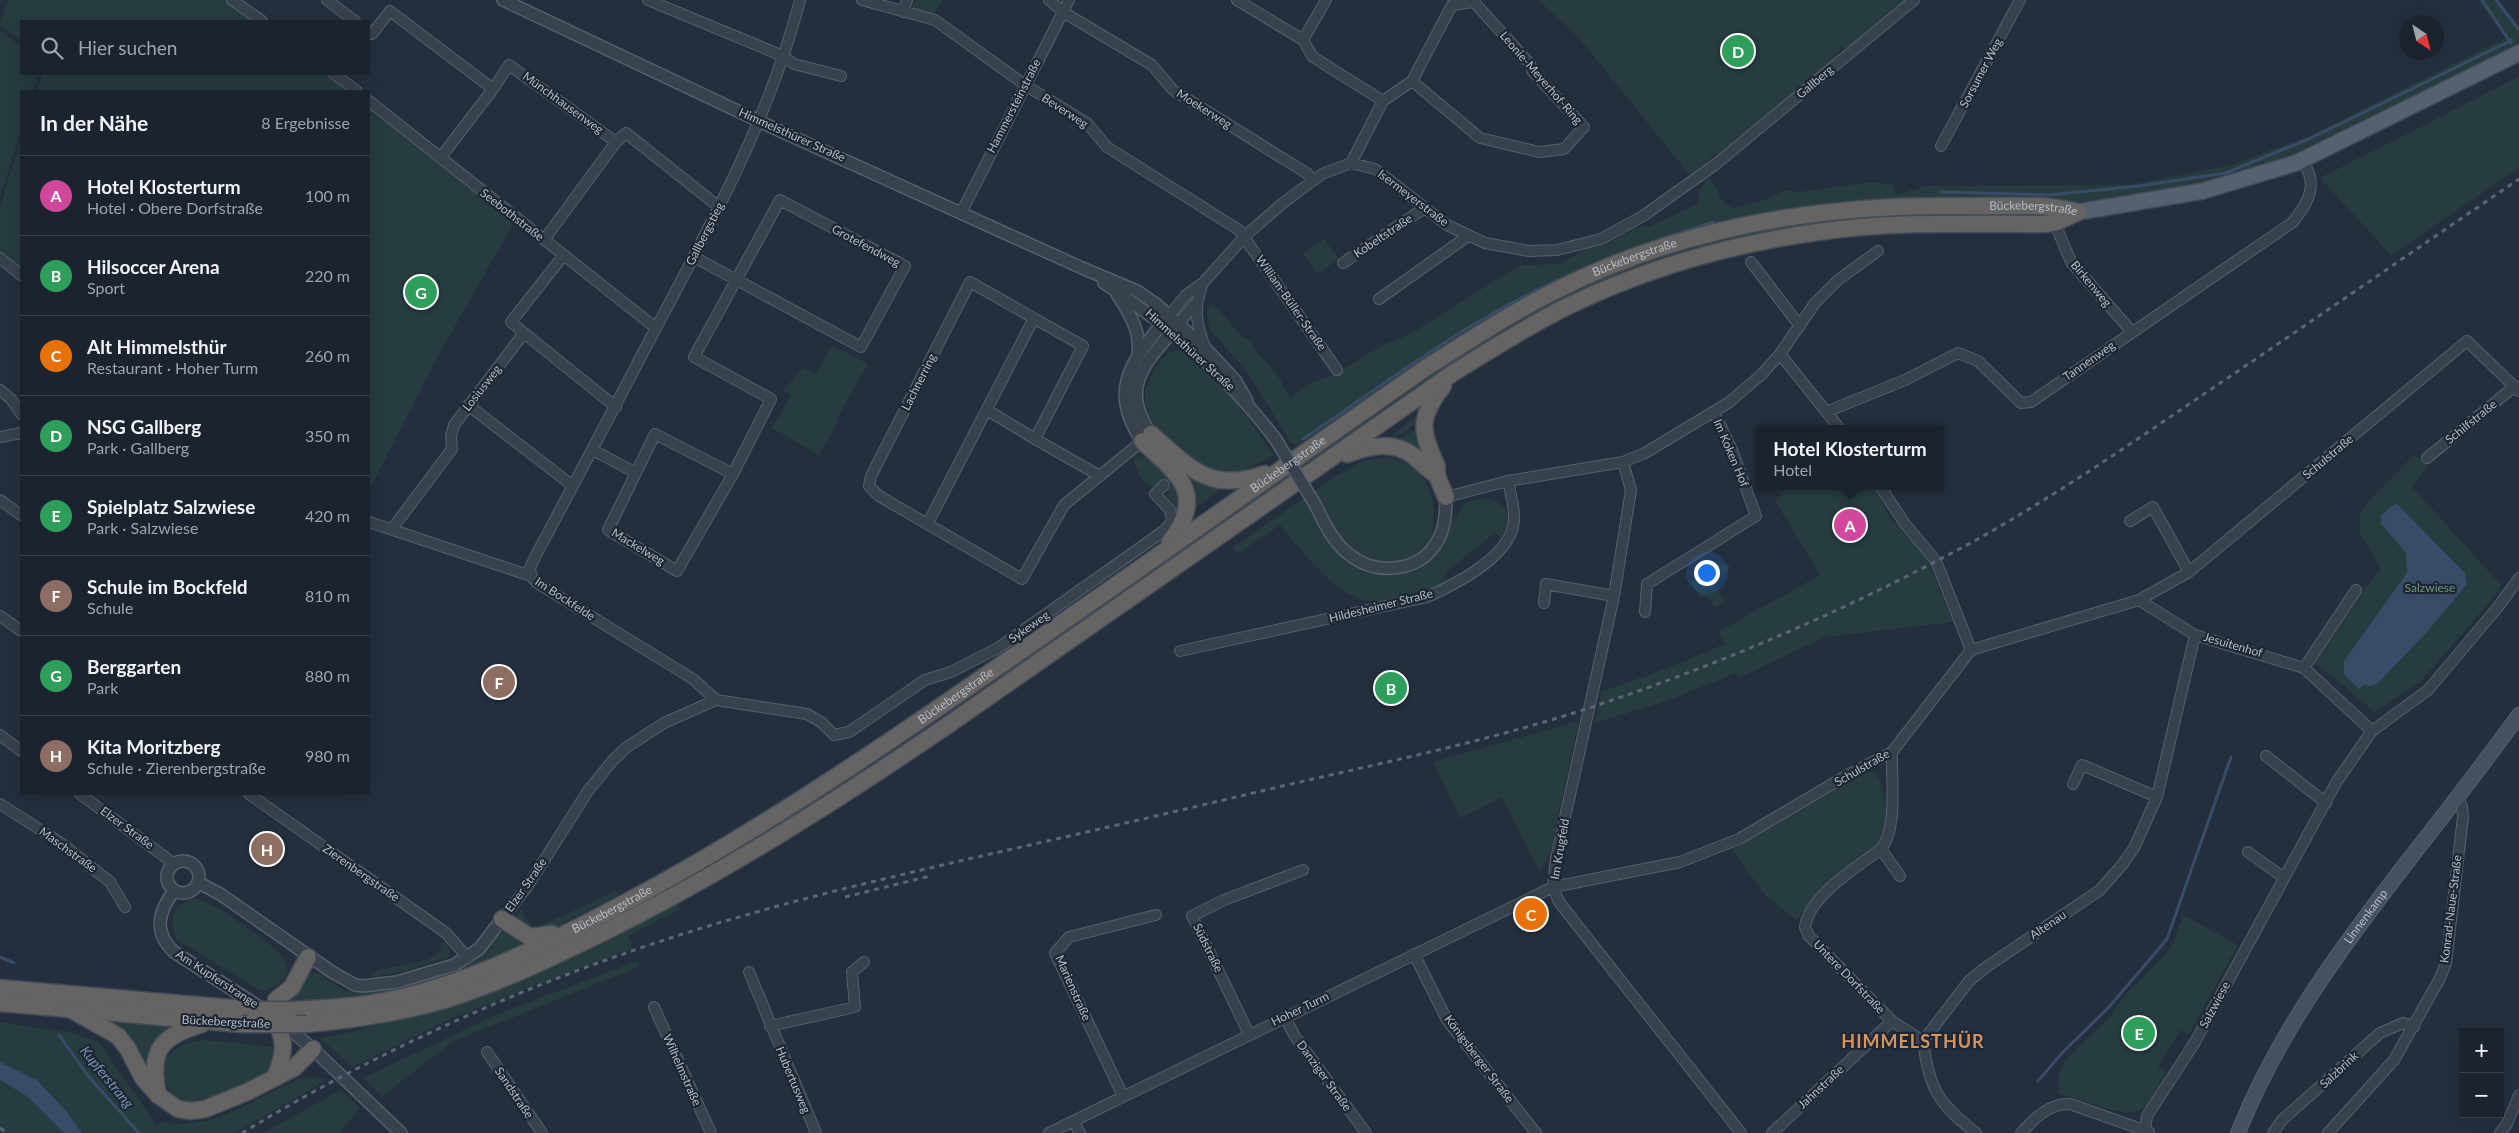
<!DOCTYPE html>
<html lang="de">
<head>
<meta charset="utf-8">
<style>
  body { margin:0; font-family:Lato,sans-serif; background:#282f3a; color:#f1f3f6 }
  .controls { position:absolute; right:15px; bottom:15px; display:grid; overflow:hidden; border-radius:0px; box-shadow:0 5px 20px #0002 }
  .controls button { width:45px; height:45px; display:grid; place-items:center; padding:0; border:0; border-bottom:1px solid #39404a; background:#1b232e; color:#f1f3f6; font:25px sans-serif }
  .compass { position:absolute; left:2399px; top:15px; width:45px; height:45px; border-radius:50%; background:#1b232e; box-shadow:0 5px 20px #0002; rotate:145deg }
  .you { position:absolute; left:1706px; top:572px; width:18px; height:18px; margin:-12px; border:4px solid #fff; border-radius:50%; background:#1a73e8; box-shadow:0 0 0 8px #1a73e833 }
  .badge { display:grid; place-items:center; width:32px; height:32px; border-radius:50%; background:#b45309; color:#fff; font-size:16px; font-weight:700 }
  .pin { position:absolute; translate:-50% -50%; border:2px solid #fff; box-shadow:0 1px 5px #0006 }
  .popup { position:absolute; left:1756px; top:425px; width:188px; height:65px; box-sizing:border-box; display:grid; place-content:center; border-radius:0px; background:#1b232e; filter:drop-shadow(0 1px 4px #0005); font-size:16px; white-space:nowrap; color:#a0a4aa }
  .popup b { font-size:19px; color:#f1f3f6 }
  .popup::after { content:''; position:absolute; left:50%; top:100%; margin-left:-10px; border:10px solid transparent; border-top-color:#1b232e }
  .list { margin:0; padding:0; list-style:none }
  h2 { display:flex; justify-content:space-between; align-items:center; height:65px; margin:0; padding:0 20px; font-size:21px }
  h2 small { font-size:16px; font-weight:400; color:#a0a4aa }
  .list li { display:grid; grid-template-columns:32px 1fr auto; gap:15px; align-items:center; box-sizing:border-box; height:80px; padding:0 20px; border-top:1px solid #39404a }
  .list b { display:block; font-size:19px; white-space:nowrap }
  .list p { margin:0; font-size:16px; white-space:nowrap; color:#a0a4aa }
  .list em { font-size:16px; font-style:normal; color:#a0a4aa }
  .icon { flex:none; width:28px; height:28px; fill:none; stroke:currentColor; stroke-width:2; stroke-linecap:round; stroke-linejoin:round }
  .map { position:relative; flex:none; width:2519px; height:1133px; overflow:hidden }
  .search { position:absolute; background:#1b232e; box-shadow:0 5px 20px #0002; left:20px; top:20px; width:350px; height:55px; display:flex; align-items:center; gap:12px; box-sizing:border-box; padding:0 18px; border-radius:0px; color:#a0a4aa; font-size:19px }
  .panel { position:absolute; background:#1b232e; box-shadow:0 5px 20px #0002; left:20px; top:90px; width:350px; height:705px; border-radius:0px }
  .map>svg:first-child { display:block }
</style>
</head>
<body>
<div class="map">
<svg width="2519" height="1133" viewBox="0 0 2519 1133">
  <rect width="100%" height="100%" fill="#242f3e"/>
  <path fill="#263c3f" d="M8 0H227L256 21H21V41L0 25Z
    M914 0H943L933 14 911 9Z
    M1538 0H1907L1849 49 1845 50 1842 46 1832 63 1719 156 1713 154 1705 168 1692 178 1579 38Z
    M2478 0H2499L2519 27V49L2286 160 2181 190 2117 199 2051 203 1931 201 1652 246 1387 386 1298 445 1291 443 1246 370 1211 331C1208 322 1206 313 1210 304L1220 311 1240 335 1251 341 1256 352 1276 373 1290 397 1312 382 1332 376 1381 346 1412 333 1520 265 1559 264 1584 250 1605 245 1635 228 1651 226 1692 207 1699 203V192L1708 178C1720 186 1717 204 1734 208L1765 200 1785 190 1799 192 1871 182 1893 185 1896 195 1926 186 2130 185 2232 165 2309 136 2516 33 2505 38Z
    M0 31 21 47V74H38L33 91H21V130L0 199Z
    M42 74H326L350 91H37Z
    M2519 77V168L2391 255 2320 178Z
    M369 106 515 220 433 365 369 491Z
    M21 139V271L0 254V206Z
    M1882 213 2047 215 1883 221 1616 278 1241 510 1240 508C1386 405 1528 289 1703 242 1762 226 1822 221 1882 213Z
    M1324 239 1339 259 1317 274 1303 254Z
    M832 345 868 364 836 420 838 422 819 455 772 428 791 395 783 391 803 368 817 373Z
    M1181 350 1232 396 1274 455C1261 463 1244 472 1228 472 1200 473 1147 429 1145 401 1144 389 1149 379 1155 369 1162 357 1167 351 1181 350Z
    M1422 412C1414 427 1398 440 1380 441L1386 437 1387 439Z
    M1420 426 1428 457 1396 441Z
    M2414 455 2428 466 2412 487 2501 585 2488 604 2420 682 2375 712 2313 661 2347 611 2381 568 2360 533 2359 516 2370 500Z
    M1141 456C1163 459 1172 482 1184 499L1178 511 1166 495 1172 485 1163 478 1155 487 1149 486 1140 477 1133 458Z
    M1385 457C1425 463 1439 495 1432 532L1457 516 1463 505C1493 488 1522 510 1500 538L1495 532 1444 574 1449 581C1426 591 1395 605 1369 601 1337 597 1300 549 1280 525L1237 554 1233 547 1332 479 1362 461Z
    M1178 466 1223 486 1216 493 1193 509Z
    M1776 486H1875L1889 517 1926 557 1953 622 1825 637 1738 678 1736 673 1667 701 1594 723 1602 691 1655 673 1725 644 1718 632 1820 575 1775 501 1782 495Z
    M1720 563 1728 564 1730 567 1726 573 1716 580 1715 586 1725 601 1715 607 1708 597H1699L1691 581Z
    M1579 721 1550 853 1540 873 1502 797 1460 818 1433 762Z
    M1866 771 1876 773C1889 795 1887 818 1882 843L1820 889 1796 920 1765 895 1732 849Z
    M616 891 618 895 549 930 530 933 515 918 522 908C524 919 526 923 536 928Z
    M194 898C218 905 232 917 252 931 276 949 310 970 265 991L256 988 177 940C168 918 172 907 194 898Z
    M677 903 680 909 628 936 633 948 450 1019 352 1067 320 1038 348 1033 446 1007Z
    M2183 915 2238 945 2189 1034 2180 1030 2158 1067 2166 1072C2160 1083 2153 1104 2140 1110 2124 1119 2078 1097 2058 1094L2059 1074 2066 1060 2110 1017 2124 996 2166 954 2174 942Z
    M506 931 538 942 473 970 384 996 285 1005V1001C294 990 302 972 318 973 327 978 337 987 347 991 368 998 448 979 466 966 481 956 492 937 506 931Z
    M445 941 450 952 448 957 405 971 373 977 371 975 376 971 430 959 441 951V944Z
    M637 961 639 967 454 1041 382 1096 364 1078 493 1016Z
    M103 1021 175 1027 150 1075Z
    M0 1022 72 1033 99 1042 157 1126 162 1122C215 1132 253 1097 300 1079L315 1077 327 1080 235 1133H82L67 1112 37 1080 0 1062Z
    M205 1040 275 1047 270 1073C241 1091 218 1099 184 1102L169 1090 161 1070C170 1047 182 1043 205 1040Z
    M0 1080 28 1097 64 1133H0Z
    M341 1090 360 1108 339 1133H263Z"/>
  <path fill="#394c67" d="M2396 503 2465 573 2467 584 2427 632 2377 684 2370 686 2364 684 2359 689 2344 674V661L2407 573 2406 553 2381 524V515Z
    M0 1062 37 1080 67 1112 82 1133H64L28 1097 0 1080Z"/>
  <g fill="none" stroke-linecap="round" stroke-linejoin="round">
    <path stroke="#394c67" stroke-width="3" d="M2482 0 2511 43
      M2496 0 2519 30
      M1940 192 2049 195 2139 186 2226 173 2311 138 2512 40
      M1655 241 1713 222
      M1303 439C1392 379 1480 310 1580 271
      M0 957 14 963
      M59 1035 89 1077 139 1133
      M2038 1081 2063 1052 2109 1007 2167 939 2231 757"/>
    <g stroke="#565f6c" stroke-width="12">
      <path id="minor" d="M232 0 262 21
        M327 0 355 21
        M648 0 783 56 794 64 841 76
        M862 0 935 20 1025 85 1087 123 1107 147 1239 230 1337 370
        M1049 0 1063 12 1152 65 1173 90 1308 174 1311 182
        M1237 0 1303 40 1313 57 1383 101 1412 81 1452 5 1474 2 1530 64 1533 72 1584 127 1564 149 1539 152 1480 138 1412 81
        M903 12 907 0
        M372 34 390 11 493 89 441 157
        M1303 40 1326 0
        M334 74 357 91
        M493 89 509 65 616 142 544 240
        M369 101 656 328
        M616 142 626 133 719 207
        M1941 146 2020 0
        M1351 163 1383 101
        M961 213 1069 0
        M2058 231 2071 262 2132 332
        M694 257 861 347 905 266 780 200 694 357 771 399 733 474 677 571 608 530 655 434 733 474
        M0 258 21 275
        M1751 262 1800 326
        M1343 263 1423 209
        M1203 283C1193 310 1196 321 1205 348
        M1379 299 1468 236
        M1164 322 1186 295 1203 283 1245 236 1283 203 1322 174 1351 163 1375 169 1447 225 1485 243 1529 251 1557 250 1601 239 1643 216 1716 164 1914 0
        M1174 329 1196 303
        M524 333 616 407
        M1780 354 1840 429
        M0 390 11 399 21 414
        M468 405 573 486
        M987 410 1035 439
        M1826 412 1905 380 1958 353 1978 361 2021 403 2031 402 2293 222C2306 205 2317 189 2307 169
        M0 437 21 433
        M593 450 636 473
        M2427 458 2515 386
        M1623 462 1631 490 1614 596 1556 858 1553 887 1559 902 1741 1133
        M1100 476 1035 439 1083 346 970 282 871 476 869 486 879 496 1022 579 1064 505 1146 438
        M1880 486 1905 524 1936 561 1971 650
        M1446 497 1508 481 1623 462 1645 453 1728 403 1761 375 1780 354 1815 303 1838 280 1878 251
        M0 500 21 515
        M2130 521 2153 507 2189 572
        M369 522 531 576 537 583 693 679 716 700
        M928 523 1034 318
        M392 529 452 449 451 436 454 425 524 333 511 322 563 256
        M531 576 530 568 536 555C577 479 616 404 656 328 712 223 770 116 800 0
        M2139 600 2195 635 2304 668 2372 731
        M1544 603 1546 584 1614 596
        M1645 612 1647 584 1756 516 1732 450 1714 412
        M0 616 21 631
        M1180 651 1427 597C1454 585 1505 559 1513 527 1516 512 1511 496 1508 481
        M2304 668 2356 590
        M0 735 21 751
        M1892 752C1891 779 1898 828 1881 849 1857 867 1809 896 1805 927L1809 936 1892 1021 1923 1041C1929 1089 1938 1103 1976 1133
        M2266 756 2326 803
        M2073 784 2082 765 2157 797
        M80 794 173 863
        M249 794 446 933 468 958
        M0 804 61 843 110 882 125 907
        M1881 849 1900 876
        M2248 852 2284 878
        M502 919 527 887 588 791 613 760 627 747 664 723 716 700 807 714 821 722 834 735 849 732 925 680 951 672 998 648 1165 530 1172 521 1170 510 1155 494 1164 485
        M1414 954 1447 1020 1536 1133
        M749 972 816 1133
        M654 1007 711 1133
        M1285 1017 1294 1035 1366 1133
        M770 1026 855 1007 852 972 864 962
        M1249 1034 1192 916 1224 900 1303 870
        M1923 1041 1969 981 1985 968 2100 890 2122 865 2134 848 2157 797 2195 635
        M487 1052 542 1133
        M1123 1096 1055 953 1069 937 1156 915
        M1073 1121 1080 1133
        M2145 1130 2147 1116 2195 1042 2337 781 2372 731 2428 690 2498 607 2519 578
        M1049 1133 1553 887 1680 862 1739 839 1849 774 1892 752 1971 650 2139 600 2189 572 2467 341 2519 391
        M1772 1133 1892 1021
        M2021 1133C2036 1117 2048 1104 2070 1104L2149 1132
        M2273 1133 2282 1120 2380 1033 2403 1023 2414 1027
        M2328 1133 2394 1060 2439 980 2446 963 2463 817 2462 807 2458 798
        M2500 1133 2507 1124 2519 1095"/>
    </g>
    <g stroke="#565f6c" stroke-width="14">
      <path id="tertiary" d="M503 0 780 131 1082 268 1137 291 1156 304 1205 348 1235 380 1247 401
        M1104 283C1170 326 1229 377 1276 440
        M1117 294C1129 313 1141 330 1138 354
        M1151 434C1121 391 1141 367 1172 332
        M1142 441C1109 393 1129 364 1162 324
        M1316 506C1325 525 1335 546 1354 558 1379 575 1418 571 1435 545 1445 531 1446 513 1446 497
        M167 877a16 16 0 1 1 32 0a16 16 0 1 1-32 0Z
        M199 883 220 894 332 972 355 985 363 986 397 982 454 965 479 949 502 919
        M174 891C158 912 153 932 174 952L264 1010
        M281 1022 313 1049 401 1133"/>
    </g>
    <g stroke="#565f6c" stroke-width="16">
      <g id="secondary">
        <path id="s1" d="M2238 1133C2279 1030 2344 944 2411 857 2448 810 2484 763 2519 715"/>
      </g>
    </g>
    <g stroke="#414a57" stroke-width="18">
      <path id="primary" d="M2078 212 2203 191 2296 163 2519 53"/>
    </g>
    <g stroke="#434c59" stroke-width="19">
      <g id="trunk">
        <path d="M1443 386C1419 417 1420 430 1436 464 1438 468 1436 471 1437 475 1439 482 1443 490 1446 497"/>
        <path d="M1151 434C1191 469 1209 493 1265 474"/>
        <path d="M1142 441C1178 474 1207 494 1170 541"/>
        <path d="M1347 454C1370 446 1394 440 1415 457 1423 464 1428 470 1437 475"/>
        <path d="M502 919 530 937 552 934"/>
        <path d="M0 988 254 1010"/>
        <path d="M276 1000 292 987 308 957"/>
        <path d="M0 1003 241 1024"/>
        <path d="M70 1009 118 1036 128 1049 143 1078 158 1095 178 1109 191 1111 205 1109 247 1092 294 1068 313 1049"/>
        <path id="s2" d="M290 1010C323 1008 356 1007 389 1000 462 985 532 951 598 917 736 846 865 759 992 671 1138 571 1282 468 1427 367 1467 342 1506 316 1547 295 1675 228 1819 204 1962 206 2000 207 2041 202 2078 212"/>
        <path d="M274 1016C285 1041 286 1050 276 1075"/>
        <path d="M307 1024C353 1020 397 1013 441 1001 495 985 547 960 598 935 720 875 835 802 948 725L1453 373C1490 350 1526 327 1564 308 1643 269 1731 244 1818 232 1893 221 1969 224 2045 224L2057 222 2078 212"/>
        <path d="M158 1095C149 1051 159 1037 202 1024"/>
      </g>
    </g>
    <use href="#minor" stroke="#38414e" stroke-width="10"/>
    <use href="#tertiary" stroke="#38414e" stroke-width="11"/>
    <use href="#secondary" stroke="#465061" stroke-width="14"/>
    <use href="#primary" stroke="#56606e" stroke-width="15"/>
    <use href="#trunk" stroke="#656462" stroke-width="16"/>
    <path stroke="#5a6575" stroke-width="3" stroke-dasharray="5 5" stroke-linecap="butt" d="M845 897 930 876
      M0 1128 8 1133
      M242 1133C399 1038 570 965 746 915 822 893 900 875 977 857 1075 835 1173 812 1270 789 1380 763 1491 741 1598 705 1729 661 1855 606 1976 540 2053 497 2126 447 2198 398 2305 326 2412 252 2519 179"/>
    <g stroke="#565f6c" stroke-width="14" stroke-linecap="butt">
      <path id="tertiary-bridge" d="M1276 440 1316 506"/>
    </g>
    <g stroke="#434c59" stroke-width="19" stroke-linecap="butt">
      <path id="trunk-bridge" d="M254 1010H290
        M241 1024H307"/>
    </g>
    <use href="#tertiary-bridge" stroke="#38414e" stroke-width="11"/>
    <use href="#trunk-bridge" stroke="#656462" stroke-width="16"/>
  </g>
  <g text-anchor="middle" stroke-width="4.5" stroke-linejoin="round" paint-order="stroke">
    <g font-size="12" fill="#b4bcc9" stroke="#1d2633">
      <text transform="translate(1981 73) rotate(-62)" y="4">Sorsumer Weg</text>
      <text transform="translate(1541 78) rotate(49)" y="4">Leonie-Meyerhof-Ring</text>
      <text transform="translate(1815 82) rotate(-40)" y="4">Gallberg</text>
      <text transform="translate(563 103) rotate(36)" y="4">Münchhausenweg</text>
      <text transform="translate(1014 106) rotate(-63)" y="4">Hammersteinstraße</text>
      <text transform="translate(1204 109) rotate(32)" y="4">Moekerweg</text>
      <text transform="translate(1065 111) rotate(33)" y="4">Beverweg</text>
      <text transform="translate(792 135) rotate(24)" y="4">Himmelsthürer Straße</text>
      <text transform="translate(1413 198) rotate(37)" y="4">Isermeyerstraße</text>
      <text dy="4" stroke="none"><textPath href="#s2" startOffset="1961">Bückebergstraße</textPath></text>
      <text transform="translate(512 215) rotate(38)" y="4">Seebothstraße</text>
      <text transform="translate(705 234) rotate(-63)" y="4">Gallbergstieg</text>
      <text transform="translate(1383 236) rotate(-34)" y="4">Kobeltstraße</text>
      <text transform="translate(866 246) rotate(28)" y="4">Grotefendweg</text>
      <text dy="4" stroke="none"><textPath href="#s2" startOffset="1556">Bückebergstraße</textPath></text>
      <text transform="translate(2091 284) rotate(50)" y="4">Birkenweg</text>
      <text transform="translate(1291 303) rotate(55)" y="4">William-Büller-Straße</text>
      <text transform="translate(1190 350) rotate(42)" y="4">Himmelsthürer Straße</text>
      <text transform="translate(2089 361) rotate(-35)" y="4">Tannenweg</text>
      <text transform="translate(919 382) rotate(-63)" y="4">Lachnerring</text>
      <text transform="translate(482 388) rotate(-52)" y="4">Losiusweg</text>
      <text transform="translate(2471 422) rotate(-39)" y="4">Schilfstraße</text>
      <text transform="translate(1731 453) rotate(67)" y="4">Im Koken Hof</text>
      <text transform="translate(2328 457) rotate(-40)" y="4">Schulstraße</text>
      <text dy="4" stroke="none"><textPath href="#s2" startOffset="1151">Bückebergstraße</textPath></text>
      <text transform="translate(638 547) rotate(31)" y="4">Mackelweg</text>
      <text transform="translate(565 599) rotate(33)" y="4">Im Bockfelde</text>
      <text transform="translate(1381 606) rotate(-14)" y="4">Hildesheimer Straße</text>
      <text transform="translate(1029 627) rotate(-35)" y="4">Sykeweg</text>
      <text transform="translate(2233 645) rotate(16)" y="4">Jesuitenhof</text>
      <text dy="4" stroke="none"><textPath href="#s2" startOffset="746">Bückebergstraße</textPath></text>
      <text transform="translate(1862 768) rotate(-30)" y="4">Schulstraße</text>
      <text transform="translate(127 828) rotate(36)" y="4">Elzer Straße</text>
      <text transform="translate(1560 849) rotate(-80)" y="4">Im Krugfeld</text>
      <text transform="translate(68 850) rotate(36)" y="4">Maschstraße</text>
      <text transform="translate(361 873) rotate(35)" y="4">Zierenbergstraße</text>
      <text transform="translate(526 885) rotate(-55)" y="4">Elzer Straße</text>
      <text dy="4" stroke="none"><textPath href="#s2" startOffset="341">Bückebergstraße</textPath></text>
      <text transform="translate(2451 909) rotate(-83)" y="4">Konrad-Naue-Straße</text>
      <text dy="4" stroke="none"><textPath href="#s1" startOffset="252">Linnenkamp</textPath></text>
      <text transform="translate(2048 925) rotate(-34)" y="4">Altenau</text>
      <text transform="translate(1208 948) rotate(64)" y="4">Südstraße</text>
      <text transform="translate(1849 977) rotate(46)" y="4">Untere Dorfstraße</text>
      <text transform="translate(217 979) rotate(33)" y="4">Am Kupferstrange</text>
      <text transform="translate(1073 988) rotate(66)" y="4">Marienstraße</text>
      <text transform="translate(2215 1005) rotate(-62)" y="4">Salzwiese</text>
      <text transform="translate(1300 1009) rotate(-26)" y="4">Hoher Turm</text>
      <text transform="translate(226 1022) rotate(3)" y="4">Bückebergstraße</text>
      <text transform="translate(1479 1059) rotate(53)" y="4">Königsberger Straße</text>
      <text transform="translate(682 1070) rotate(66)" y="4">Wilhelmstraße</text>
      <text transform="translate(2339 1070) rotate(-43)" y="4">Salzbrink</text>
      <text transform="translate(1324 1076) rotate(54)" y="4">Danziger Straße</text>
      <text transform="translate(793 1080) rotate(67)" y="4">Hubertusweg</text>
      <text transform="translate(1821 1087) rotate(-43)" y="4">Jahnstraße</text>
      <text transform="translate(514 1093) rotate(56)" y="4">Sandstraße</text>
    </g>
    <g font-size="12" fill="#6b9a76" stroke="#1d2633">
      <text x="2430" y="592">Salzwiese</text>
    </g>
    <g font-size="14" font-style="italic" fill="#7c92b1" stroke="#1d2633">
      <text transform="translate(107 1077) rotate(51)" y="5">Kupferstrang</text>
    </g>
    <g font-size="18" font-weight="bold" letter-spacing="1" fill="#d59563" stroke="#1d2633">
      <text x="1913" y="1048">HIMMELSTHÜR</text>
    </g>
  </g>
</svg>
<div class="controls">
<button>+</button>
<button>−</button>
</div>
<svg class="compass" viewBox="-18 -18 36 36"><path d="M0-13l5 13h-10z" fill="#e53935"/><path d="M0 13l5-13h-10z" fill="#a0a4aa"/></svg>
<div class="you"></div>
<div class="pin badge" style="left:1850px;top:525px;background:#d1479c">A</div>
<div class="popup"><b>Hotel Klosterturm</b>Hotel</div>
<div class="pin badge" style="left:1391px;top:688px;background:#2e9e5b">B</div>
<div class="pin badge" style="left:1531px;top:914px;background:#e8710a">C</div>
<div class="pin badge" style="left:1738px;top:51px;background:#2e9e5b">D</div>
<div class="pin badge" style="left:2139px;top:1033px;background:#2e9e5b">E</div>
<div class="pin badge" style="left:499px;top:682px;background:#8d6e63">F</div>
<div class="pin badge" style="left:421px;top:292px;background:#2e9e5b">G</div>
<div class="pin badge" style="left:267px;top:849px;background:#8d6e63">H</div>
<div class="search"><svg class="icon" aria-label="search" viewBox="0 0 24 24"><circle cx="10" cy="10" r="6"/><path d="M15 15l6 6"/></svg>Hier suchen</div>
<section class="panel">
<h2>In der Nähe<small>8 Ergebnisse</small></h2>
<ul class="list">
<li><span class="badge" style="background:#d1479c">A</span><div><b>Hotel Klosterturm</b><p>Hotel · Obere Dorfstraße</p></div><em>100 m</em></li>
<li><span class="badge" style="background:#2e9e5b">B</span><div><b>Hilsoccer Arena</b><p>Sport</p></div><em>220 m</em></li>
<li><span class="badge" style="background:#e8710a">C</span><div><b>Alt Himmelsthür</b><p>Restaurant · Hoher Turm</p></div><em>260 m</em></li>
<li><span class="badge" style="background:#2e9e5b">D</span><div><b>NSG Gallberg</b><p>Park · Gallberg</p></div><em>350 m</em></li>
<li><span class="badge" style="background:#2e9e5b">E</span><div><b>Spielplatz Salzwiese</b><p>Park · Salzwiese</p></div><em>420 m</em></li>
<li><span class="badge" style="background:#8d6e63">F</span><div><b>Schule im Bockfeld</b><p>Schule</p></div><em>810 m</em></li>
<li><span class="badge" style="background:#2e9e5b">G</span><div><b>Berggarten</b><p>Park</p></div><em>880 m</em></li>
<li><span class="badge" style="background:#8d6e63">H</span><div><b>Kita Moritzberg</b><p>Schule · Zierenbergstraße</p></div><em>980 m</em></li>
</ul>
</section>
</div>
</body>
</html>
